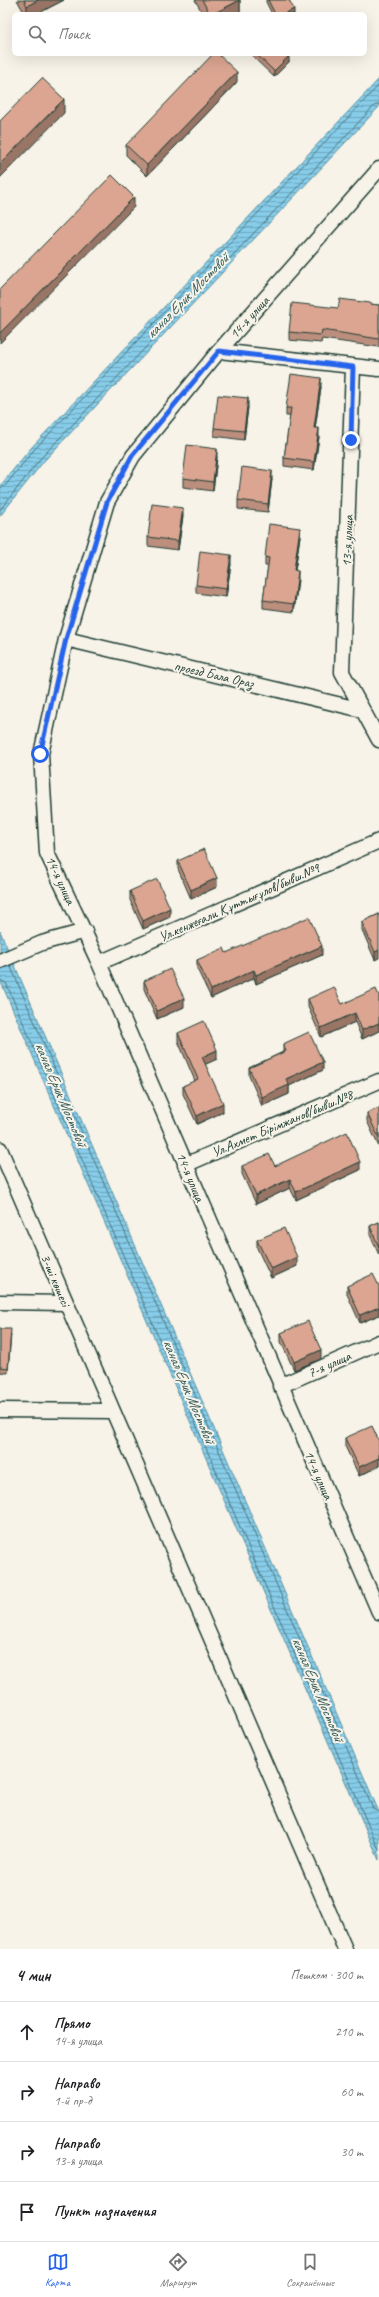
<!DOCTYPE html>
<html lang="ru">
<head>
<meta charset="utf-8">
<style>
  body { margin:0; font-family:Caveat,sans-serif; background:#f2f2f2; color:#202124 }
  .stop { position:absolute; width:12px; height:12px; margin:-9px; border:3px solid #2563eb; border-radius:50%; background:#fff }
  .stop.end { background:#2563eb; border-color:#fff; box-shadow:0 1px 4px #0008 }
  .list { margin:0; padding:0; list-style:none }
  h2 { display:flex; justify-content:space-between; align-items:center; height:52px; margin:0; padding:0 16px; font-size:17px }
  h2 small { font-size:13px; font-weight:400; color:#757577 }
  .list li { display:grid; grid-template-columns:26px 1fr auto; gap:12px; align-items:center; box-sizing:border-box; height:60px; padding:0 16px; border-top:1px solid #e0e0e0 }
  .list b { display:block; font-size:15px; white-space:nowrap }
  .list p { margin:0; font-size:13px; white-space:nowrap; color:#757577 }
  .list em { font-size:13px; font-style:normal; color:#757577 }
  .icon { flex:none; width:22px; height:22px; fill:none; stroke:currentColor; stroke-width:2; stroke-linecap:round; stroke-linejoin:round }
  .map { position:relative; flex:none; width:379px; height:1949px; overflow:hidden }
  .search { position:absolute; background:#fff; box-shadow:0 4px 16px #0002; left:12px; right:12px; top:12px; height:44px; display:flex; align-items:center; gap:10px; box-sizing:border-box; padding:0 14px; border-radius:6px; color:#757577; font-size:15px }
  .sheet { height:292px; background:#fff }
  nav { display:flex; justify-content:space-around; align-items:center; box-sizing:border-box; height:56px; border-top:1px solid #e0e0e0; background:#fff; font-size:11px; color:#757577 }
  nav a { display:grid; justify-items:center; gap:2px }
  nav .on { color:#2563eb }
  .map>svg:first-child { display:block }
</style>
</head>
<body>
<div class="map">
<svg width="379" height="1949" viewBox="0 0 379 1949">
  <defs>
    <pattern id="water-rules" width="6" height="5" patternUnits="userSpaceOnUse"><rect width="6" height="5" fill="#87cce9"/><path d="M0 2.5h6" fill="none" stroke="#6ea7be"/></pattern>
  </defs>
  <rect width="100%" height="100%" fill="#f7f3e8"/>
  <filter id="ink" filterUnits="userSpaceOnUse"><feTurbulence type="fractalNoise" baseFrequency=".025" numOctaves="2"/><feDisplacementMap in="SourceGraphic" scale="8" xChannelSelector="R" yChannelSelector="G"/><feConvolveMatrix kernelMatrix="1 2 1 2 8 2 1 2 1" color-interpolation-filters="sRGB"/></filter>
  <g filter="url(#ink)">
    <path fill="url(#water-rules)" stroke="#5d93a1" d="M379 79V107L44 461 0 516V486L30 449Z
      M0 931 379 1812V1860L0 980Z"/>
    <g fill="none" stroke-linecap="round" stroke-linejoin="round">
      <path stroke="#49767c" stroke-width="1" d="M0 488 5 486 33 451 379 85
        M0 510 41 458 374 106 379 104
        M10 965 373 1809 379 1812
        M0 980 6 983 379 1850"/>
      <g stroke="#1f3d34" stroke-width="17">
        <path id="minor" d="M379 169 219 351 133 456 107 502 66 639 41 754 47 853 99 963 379 1612
          M219 351 379 369
          M353 367 342 672 379 740
          M66 639 362 710
          M0 961 42 943 85 931
          M99 963 379 841
          M0 1149 345 1949
          M185 1165 379 1081
          M0 1302 66 1303
          M280 1386 379 1342
          M0 1410 111 1411"/>
      </g>
      <use href="#minor" stroke="#f7f3e8" stroke-width="14"/>
    </g>
    <path fill="#bc8e7d" stroke="#1f3d34" d="M17 0H64L37 14H25Z
      M195 0H240V13L239 14H203Z
      M266 0H289L294 14H272L266 2Z
      M253 54H287L289 62 274 77 253 57Z
      M237 82 147 176 126 155V145Z
      M370 304 379 305V347L322 339 321 343 289 340V332L338 308Z
      M321 387 315 428 319 437 314 470 284 466V458L290 416H286V408Z
      M248 407 244 440 214 436V428Z
      M217 457 213 491 183 487V478Z
      M272 479 268 512 238 509V500Z
      M183 516 178 550 148 546V537Z
      M300 536 295 570 298 579 294 612 263 608V600L268 566H265V557Z
      M231 564 226 597 196 593V585Z
      M178 861 217 887 191 899 178 869Z
      M130 891 170 917 143 929 130 900Z
      M379 914 375 960 362 930V922Z
      M226 953 322 955 256 984 254 978 211 998 197 969V960Z
      M144 981 184 1007 157 1019 144 989Z
      M379 996V1031L362 1039 355 1022 321 1037 308 1007V999L342 1004Z
      M178 1033 217 1059 205 1064 223 1112 197 1124 183 1094V1086L195 1081 178 1041Z
      M283 1044 323 1070 289 1086V1094L262 1106 249 1076V1068L283 1052Z
      M379 1108V1147L367 1121V1113Z
      M242 1166H275L360 1170 296 1200 290 1188 256 1204 242 1174Z
      M379 1222V1255L370 1235V1226Z
      M257 1240 297 1266 271 1278 257 1248Z
      M347 1286H379V1315L360 1323 347 1294Z
      M0 1329 11 1334 8 1373 0 1372Z
      M281 1333 321 1359 294 1370 281 1342Z
      M345 1438 379 1441V1466L359 1476 345 1446Z"/>
    <path fill="#997466" stroke="#1f3d34" d="M38 0H64L37 14H27V6Z
      M240 0V13L239 14H213Z
      M294 9V14H284Z
      M289 56V62L274 77V71Z
      M237 72V82L147 176V165Z
      M64 99V113L0 178V164Z
      M134 197V207L0 343V333Z
      M321 378V387L314 436V428Z
      M248 398V407L244 440V431Z
      M319 428V437L314 470V462Z
      M217 449V457L213 491V482Z
      M272 471V479L268 512V504Z
      M183 508V516L178 550V541Z
      M300 528V536L294 578V570Z
      M231 555V564L226 597V589Z
      M298 571V579L294 612V604Z
      M217 878V887L191 899V890Z
      M170 908V917L143 929V921Z
      M322 946V955L256 984V975Z
      M379 950V958L375 960V952Z
      M254 970V978L211 998V990Z
      M184 998V1007L157 1019V1011Z
      M355 1013V1022L321 1037V1028Z
      M379 1023V1031L362 1039V1030Z
      M217 1050V1059L202 1066V1057Z
      M323 1062V1070L289 1086V1094L262 1106V1097L286 1079Z
      M223 1103V1112L197 1124V1116Z
      M360 1162V1170L296 1200V1192Z
      M290 1179V1188L256 1204V1195Z
      M297 1257V1266L271 1278V1269Z
      M379 1307V1315L360 1323V1315Z
      M321 1350V1359L294 1370V1362Z
      M379 1458V1466L359 1476V1467Z"/>
    <path fill="#dba591" stroke="#1f3d34" d="M24 0H38L27 6Z
      M202 0H240L213 14H210Z
      M268 0H289L294 9 284 14H275Z
      M213 54H218L237 72 147 165 126 145Z
      M256 54H287L289 56 274 71Z
      M42 78 64 99 0 164V121Z
      M112 175 134 197 0 333V289Z
      M340 299 370 303V304L379 305V339L322 330 321 335 289 332 292 303 338 308Z
      M291 374 321 378 314 428H319L314 462 284 458 291 408H286Z
      M218 395 248 398 244 431 214 428Z
      M187 445 217 449 213 482 183 478Z
      M242 467 272 471 268 504 238 500Z
      M152 504 183 508 178 541 148 537Z
      M269 524 300 528 294 570 298 571 294 604 263 600 269 558 265 557Z
      M200 551 231 555 226 589 196 585Z
      M204 849 217 878 191 890 178 861Z
      M157 879 170 908 143 921 130 891Z
      M379 914V950L375 952 362 922Z
      M309 917 322 946 256 975 254 970 211 990 197 960 224 948 226 953Z
      M170 969 184 998 157 1011 144 981Z
      M334 987 342 1004 376 989 379 996V1023L362 1030 355 1013 321 1028 308 999Z
      M204 1021 217 1050 202 1057 223 1103 197 1116 183 1086 198 1079 178 1033Z
      M309 1032 323 1062 286 1079 289 1085 262 1097 249 1068 286 1051 283 1044Z
      M379 1108V1138L367 1113Z
      M347 1132 360 1162 296 1192 290 1179 256 1195 242 1166 269 1154 275 1166Z
      M379 1222V1247L370 1226Z
      M284 1228 297 1257 271 1269 257 1240Z
      M373 1274 379 1286V1307L360 1315 347 1286Z
      M308 1321 321 1350 294 1362 281 1333Z
      M0 1329H11L8 1368 0 1367Z
      M372 1426 379 1441V1458L359 1467 345 1438Z"/>
  </g>
  <g fill="none" stroke-linecap="round" stroke-linejoin="round" filter="url(#ink)">
    <path stroke="#2563eb" stroke-width="5" d="M40 754 66 639 107 502 132 456 219 351 353 367 351 440"/>
  </g>
  <g text-anchor="middle" stroke-width="4" stroke-linejoin="round" paint-order="stroke">
    <g font-size="14" fill="#1f3d34" stroke="#f7f3e8">
      <text transform="translate(249 317) rotate(-48)" y="5">14-я улица</text>
      <text transform="translate(347 541) rotate(-88)" y="5">13-я улица</text>
      <text transform="translate(214 674) rotate(13)" y="5">проезд Бала Ораз</text>
      <text transform="translate(61 880) rotate(65)" y="5">14-я улица</text>
      <text transform="translate(239 902) rotate(-24)" y="5">Ул.кенжеғали Құттығұлов/бывш.№9</text>
      <text transform="translate(282 1123) rotate(-23)" y="5">Ул.Ахмет Бірімжанов/бывш.№8</text>
      <text transform="translate(191 1177) rotate(67)" y="5">14-я улица</text>
      <text transform="translate(56 1280) rotate(67)" y="5">3-ші көшесі</text>
      <text transform="translate(329 1364) rotate(-24)" y="5">7-я улица</text>
      <text transform="translate(319 1475) rotate(66)" y="5">14-я улица</text>
    </g>
    <g font-size="15" font-style="italic" fill="#345a58" stroke="#f7f3e8">
      <text transform="translate(187 296) rotate(-46)" y="5">канал Ерик Мостовой</text>
      <text transform="translate(61 1094) rotate(67)" y="5">канал Ерик Мостовой</text>
      <text transform="translate(189 1391) rotate(67)" y="5">канал Ерик Мостовой</text>
      <text transform="translate(318 1689) rotate(67)" y="5">канал Ерик Мостовой</text>
    </g>
  </g>
</svg>
<div class="stop" style="left:40px;top:754px"></div>
<div class="stop end" style="left:351px;top:440px"></div>
<div class="search"><svg class="icon" aria-label="search" viewBox="0 0 24 24"><circle cx="10" cy="10" r="6"/><path d="M15 15l6 6"/></svg>Поиск</div>
</div>
<section class="sheet">
<h2>4 мин<small>Пешком · 300 m</small></h2>
<ul class="list">
<li><svg class="icon" aria-label="ahead" viewBox="0 0 24 24"><path d="M12 20V5M6 11l6-6 6 6"/></svg><div><b>Прямо</b><p>14-я улица</p></div><em>210 m</em></li>
<li><svg class="icon" aria-label="right" viewBox="0 0 24 24"><path d="M7 20v-9h11M14 6l5 5-5 5"/></svg><div><b>Направо</b><p>1-й пр-д</p></div><em>60 m</em></li>
<li><svg class="icon" aria-label="right" viewBox="0 0 24 24"><path d="M7 20v-9h11M14 6l5 5-5 5"/></svg><div><b>Направо</b><p>13-я улица</p></div><em>30 m</em></li>
<li><svg class="icon" aria-label="arrive" viewBox="0 0 24 24"><path d="M6 21V4h12l-3 4 3 4H6"/></svg><div><b>Пункт назначения</b></div></li>
</ul>
</section>
<nav>
<a class="on"><svg class="icon" aria-label="map" viewBox="0 0 24 24"><path d="M3 6l6-2 6 2 6-2v14l-6 2-6-2-6 2zM9 4v14M15 6v14"/></svg>Карта</a>
<a><svg class="icon" aria-label="directions" viewBox="0 0 24 24"><path d="M12 3l9 9-9 9-9-9zM9 14v-3h6M13 9l2 2-2 2"/></svg>Маршрут</a>
<a><svg class="icon" aria-label="saved" viewBox="0 0 24 24"><path d="M7 4h10v16l-5-4-5 4z"/></svg>Сохранённые</a>
</nav>
</body>
</html>
